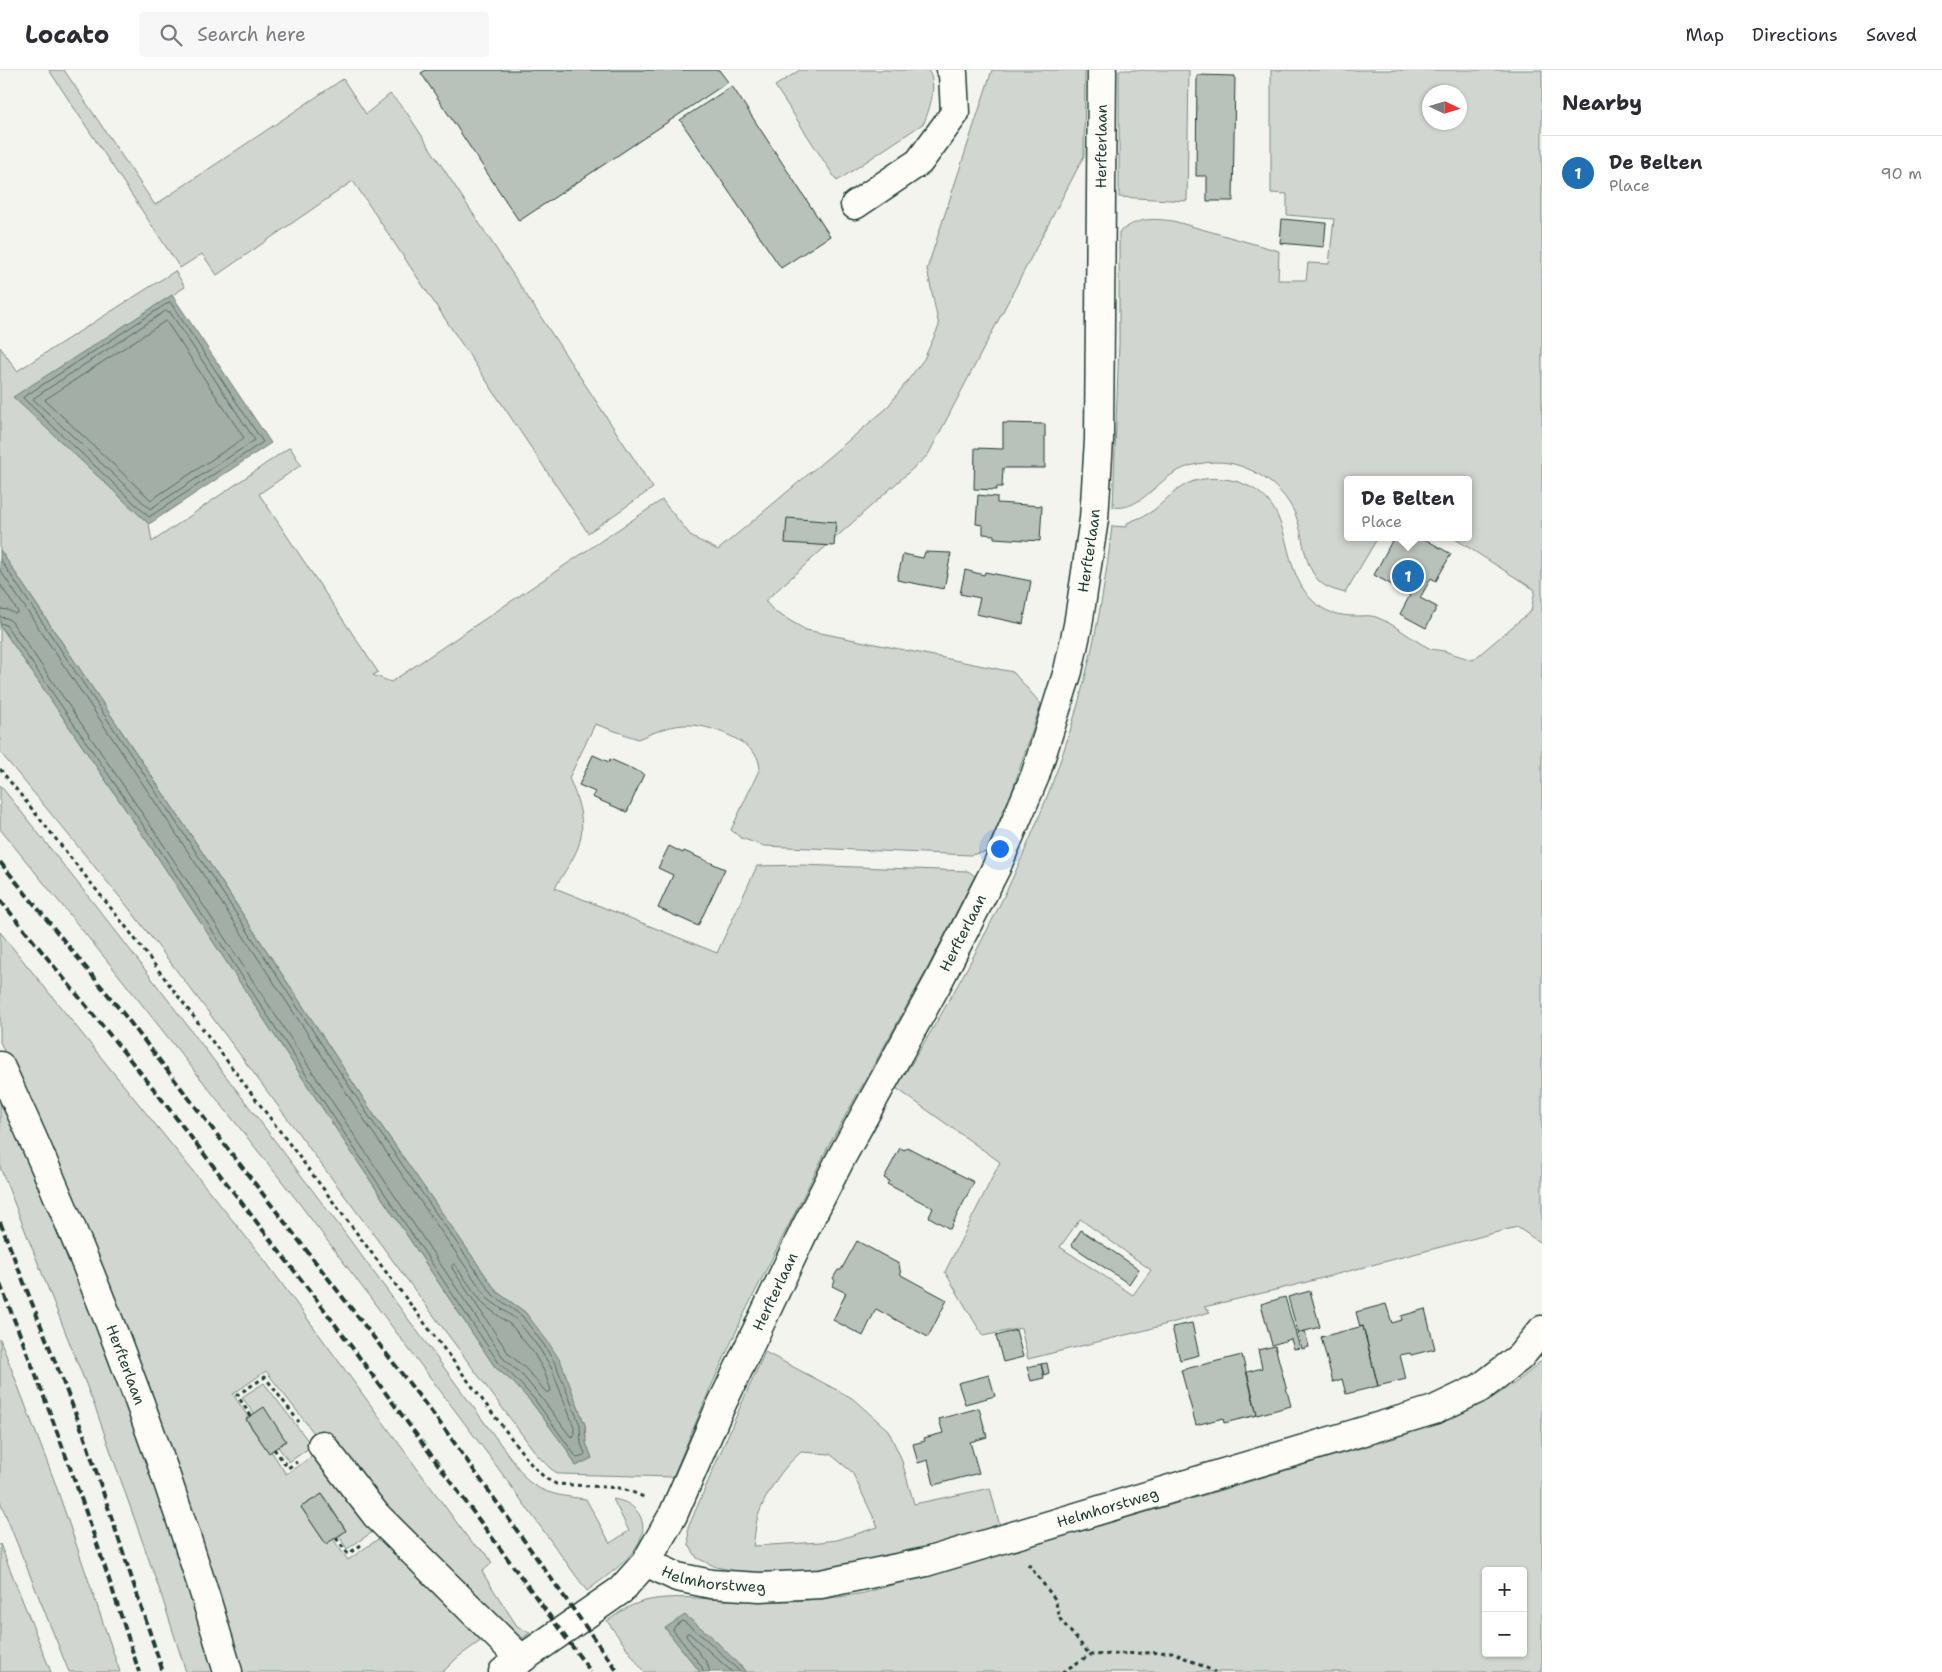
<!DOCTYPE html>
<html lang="en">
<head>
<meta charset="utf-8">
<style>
  body { margin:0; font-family:"Shantell Sans",sans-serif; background:#f7f7f7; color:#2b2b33 }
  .controls { position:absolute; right:15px; bottom:15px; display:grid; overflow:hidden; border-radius:5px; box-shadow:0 1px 4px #0004 }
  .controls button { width:45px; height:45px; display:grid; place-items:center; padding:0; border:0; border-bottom:1px solid #e1e1e2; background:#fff; color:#2b2b33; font:25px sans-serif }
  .compass { position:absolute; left:1422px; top:15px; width:45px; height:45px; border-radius:50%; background:#fff; box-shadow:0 1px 4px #0004; rotate:94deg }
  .you { position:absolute; left:999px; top:778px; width:18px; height:18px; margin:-12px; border:4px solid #fff; border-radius:50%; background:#1a73e8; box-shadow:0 0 0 8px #1a73e833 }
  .badge { display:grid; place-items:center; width:32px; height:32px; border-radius:50%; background:#1f6fb2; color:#fff; font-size:16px; font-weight:700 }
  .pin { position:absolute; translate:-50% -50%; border:2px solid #fff; box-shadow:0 1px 5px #0006 }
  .popup { position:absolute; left:1344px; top:406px; width:128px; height:65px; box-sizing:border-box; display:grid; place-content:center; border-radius:5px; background:#fff; filter:drop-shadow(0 1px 4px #0005); font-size:16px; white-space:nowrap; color:#7c7c81 }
  .popup b { font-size:19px; color:#2b2b33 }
  .popup::after { content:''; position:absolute; left:50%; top:100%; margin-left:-10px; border:10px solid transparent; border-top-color:#fff }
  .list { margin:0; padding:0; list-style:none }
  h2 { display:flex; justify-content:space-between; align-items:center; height:65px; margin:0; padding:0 20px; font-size:21px }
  h2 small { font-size:16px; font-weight:400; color:#7c7c81 }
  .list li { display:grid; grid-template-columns:32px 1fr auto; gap:15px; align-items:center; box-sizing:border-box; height:75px; padding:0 20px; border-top:1px solid #e1e1e2 }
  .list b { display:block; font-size:19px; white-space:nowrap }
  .list p { margin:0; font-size:16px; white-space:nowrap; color:#7c7c81 }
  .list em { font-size:16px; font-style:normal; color:#7c7c81 }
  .icon { flex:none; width:28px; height:28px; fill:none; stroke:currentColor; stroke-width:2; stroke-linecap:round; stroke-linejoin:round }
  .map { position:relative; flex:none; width:1542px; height:1602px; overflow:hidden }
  header { display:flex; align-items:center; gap:30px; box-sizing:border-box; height:70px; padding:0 25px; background:#fff; border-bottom:1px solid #e1e1e2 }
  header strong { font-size:24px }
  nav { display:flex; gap:28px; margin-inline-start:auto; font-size:18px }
  .search { width:350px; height:45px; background:#f7f7f7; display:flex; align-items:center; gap:12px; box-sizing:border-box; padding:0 18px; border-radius:5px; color:#7c7c81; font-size:19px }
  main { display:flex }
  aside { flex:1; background:#fff }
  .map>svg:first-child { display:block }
</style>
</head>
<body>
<header>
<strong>Locato</strong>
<div class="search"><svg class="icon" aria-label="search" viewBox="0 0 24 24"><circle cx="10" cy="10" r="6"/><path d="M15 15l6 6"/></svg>Search here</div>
<nav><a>Map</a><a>Directions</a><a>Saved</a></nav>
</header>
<main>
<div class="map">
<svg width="1542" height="1602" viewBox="0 0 1542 1602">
  <rect width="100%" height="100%" fill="#f4f4ef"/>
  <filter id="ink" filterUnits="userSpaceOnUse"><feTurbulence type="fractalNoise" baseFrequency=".02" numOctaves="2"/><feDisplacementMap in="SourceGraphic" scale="10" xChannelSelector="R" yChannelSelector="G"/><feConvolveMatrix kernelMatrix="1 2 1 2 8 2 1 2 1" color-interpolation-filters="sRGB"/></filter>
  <g filter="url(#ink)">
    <path fill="#d1d6d1" stroke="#788a82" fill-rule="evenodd" d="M49 0H64L155 135 343 9 366 44 390 24 405 40 653 418 588 463 353 111 217 205 202 184 180 198Z
      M800 0H928C938 15 930 37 924 53L837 111 775 16Z
      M992 0H1085L1084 86 928 385 765 531 775 542 806 560 1013 602 1041 634 1013 719 986 782 970 785 764 776 741 768 731 760 760 698C759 693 758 687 755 684 742 668 711 656 691 655 672 654 655 662 638 669L595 654 569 708C578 729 587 754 578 777 573 791 562 805 555 818L717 883 757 796 801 795 968 801 975 806 924 905 829 1075 745 1242 709 1321 673 1407 559 1404 551 1399 538 1386 206 939 128 837 0 682V555L149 774 344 1071 495 1297 514 1313 532 1333 568 1381 576 1396 592 1388 586 1373 585 1355 571 1321 525 1242 497 1222 378 1051 185 756 0 480V277L17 301 175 201 185 217 14 327 149 454 152 472 290 377 301 395 259 424 378 602 373 605 391 612 662 430 692 467 718 480 886 339 924 289 939 256 927 199Z
      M1119 0H1189L1187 131 1119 127Z
      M1271 0H1542V1174L1517 1157 1288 1217 1204 1237 1210 1242 1146 1260 1028 1289 1021 1258 983 1266 945 1202 1000 1092 896 1018C954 927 1006 832 1045 732 1080 644 1102 550 1112 456L1127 457V453C1136 449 1146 446 1154 440 1167 429 1177 417 1194 411 1208 407 1222 408 1235 411 1299 429 1275 492 1312 530 1325 543 1339 546 1357 546 1364 546 1370 545 1376 547 1395 554 1411 569 1429 578 1433 580 1439 580 1444 581 1453 584 1463 587 1473 590L1531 541 1535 520 1452 467H1468V410H1348V467H1378L1345 523C1335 520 1325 518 1318 510 1304 494 1304 471 1298 452 1289 422 1260 399 1229 393 1211 390 1186 394 1171 405 1153 417 1137 441 1113 437L1119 273V162C1139 148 1149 148 1173 151L1279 181 1278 210H1306L1308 193 1329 194 1334 149 1287 145V124L1271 123ZM1430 22H1460V52H1430ZM1080 1149 1151 1200 1133 1225 1060 1177Z
      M0 715 118 864 341 1158 527 1410C545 1425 563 1426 586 1429L610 1473 629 1461 613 1429C624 1431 632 1434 639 1444 657 1475 607 1505 587 1521L490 1387 296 1129 113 898 0 759Z
      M0 862 263 1188 471 1472 486 1483 492 1493 482 1502 517 1556 530 1563 523 1568 500 1555 317 1367 266 1301 233 1324 249 1348 246 1350 269 1382 271 1381 286 1404 317 1383 377 1459 347 1479 339 1466 346 1460 322 1424 301 1437 326 1474 333 1469 348 1490 384 1465 486 1567 458 1587 443 1602H240L65 1116 0 972Z
      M0 1022 110 1278 218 1602H186L161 1524 95 1337 0 1097Z
      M0 1269 54 1410 120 1602H69L0 1431Z
      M765 1282 852 1328 888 1360 901 1388 914 1434 990 1418 1001 1460 884 1493 804 1502 745 1503 716 1497 697 1488 689 1475 688 1458 741 1335ZM801 1382 830 1384 852 1402 878 1457 837 1470 820 1472 753 1476C755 1467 755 1455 758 1446 767 1421 782 1398 801 1382Z
      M1542 1290V1602H746L741 1596 665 1558 700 1602H644L607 1551C615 1546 623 1539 633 1535 666 1521 714 1531 750 1531 788 1532 826 1530 864 1523 1010 1480 1157 1441 1303 1395 1382 1371 1483 1350 1542 1290ZM1486 1501H1523V1583H1486Z
      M264 1313 312 1376 289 1392 242 1327Z
      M0 1474 51 1602H0Z"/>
    <path fill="#a3aea7" stroke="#6e8179" d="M172 225 271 373 149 454 13 327Z
      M0 480 185 756 378 1051 497 1222 525 1242 548 1272 561 1292 585 1355 586 1373 592 1388 576 1396 568 1381 532 1333 514 1313 495 1297 344 1071 149 774 0 555Z
      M685 1545 711 1566 746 1602H700L665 1558Z"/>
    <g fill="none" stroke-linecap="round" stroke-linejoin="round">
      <path stroke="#546a62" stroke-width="1" d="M170 232 263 372 149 447 23 328Z
        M166 241 170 242 255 370 150 439 33 329Z
        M166 251 244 368 151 430 45 330Z
        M0 489 180 758 374 1054 493 1225 522 1246 544 1275 556 1295 580 1355 581 1373 585 1384 584 1386 577 1388 535 1330 517 1310 499 1293 348 1069 154 771 6 555 0 553
        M0 500 175 762 369 1057 488 1229 517 1250 539 1278 551 1297 571 1349 574 1357V1367L570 1366 540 1326 522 1305 504 1289 354 1065 159 768 12 552 7 548 0 547
        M0 514 18 542 15 544 8 540 0 539
        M454 1194 484 1235 512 1256 533 1282 544 1301 551 1320 550 1322H546L527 1300 509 1284 452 1198V1196Z
        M703 1602 702 1597 673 1560 675 1556 683 1551 707 1570 740 1602
        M710 1602 707 1593 686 1566 687 1563H689L732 1602"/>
    </g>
    <path fill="#b9c1bb" stroke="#1f3d34" d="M426 0H719L728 12 519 151 421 3Z
      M1197 5 1235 6 1233 131H1207V106H1196Z
      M732 16 830 166 781 198 680 50Z
      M1282 149 1326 153 1324 177 1280 173Z
      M1003 353 1045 354V398H1003L1002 417H997L996 420 974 419 975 378 1003 379Z
      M978 425 997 427V433L1042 436 1040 471 994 468V465L983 464V455L976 454Z
      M787 448 836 452 834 476 785 473Z
      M1394 467H1421L1451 484 1436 511 1431 508 1420 528 1437 537 1426 558 1400 544 1410 525 1374 505Z
      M925 482 951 483 944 519 897 510 903 484 923 488Z
      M965 500 984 505 985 502 1031 511 1023 554 976 544 980 528 960 524Z
      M593 685 609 692 610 689 644 704 627 742 592 727 595 722 579 715Z
      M669 776 683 783 684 781 725 799 698 856 658 838 673 805 658 798Z
      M907 1077 974 1112 950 1159 929 1147 933 1138 887 1114 889 1111 884 1108 900 1078 905 1080Z
      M1081 1160 1139 1199 1129 1214 1071 1175Z
      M857 1171 899 1194 901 1205 947 1230 928 1267 876 1239 863 1266 833 1250 846 1223 832 1216 835 1211 833 1208 838 1200H841Z
      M1310 1221 1320 1257 1298 1263 1288 1227Z
      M1285 1227 1300 1278 1294 1279 1291 1269 1272 1275 1261 1234Z
      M1386 1234 1392 1253 1402 1250 1401 1246 1425 1239 1435 1279 1411 1285 1410 1283 1400 1285 1406 1309 1378 1316 1363 1256 1360 1257 1356 1242Z
      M1192 1253 1199 1285 1180 1290 1172 1257Z
      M1363 1256 1378 1316 1346 1324 1342 1309 1333 1312 1321 1267Z
      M1016 1260 1023 1287 1003 1292 996 1266Z
      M1305 1261 1309 1277 1302 1279 1298 1263Z
      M1275 1276 1291 1336 1257 1345 1247 1302 1262 1298 1258 1280Z
      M1242 1285 1257 1345 1224 1353 1223 1348 1196 1355 1181 1300Z
      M1047 1293 1049 1303 1044 1305 1041 1294Z
      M1041 1294 1044 1308 1031 1311 1027 1297Z
      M989 1305 995 1326 965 1334 958 1313Z
      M264 1337 286 1371 269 1383 246 1349Z
      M979 1338 987 1367 970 1372 979 1403 934 1415 928 1390 918 1393 913 1374 925 1371 924 1368 943 1363 939 1349Z
      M322 1424 346 1461 326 1474 301 1437Z"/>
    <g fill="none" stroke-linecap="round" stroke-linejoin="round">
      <g stroke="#1f3d34" stroke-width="31">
        <g id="minor">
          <path d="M855 135 919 92 955 43 953 3 951 0"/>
          <path id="s1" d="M0 996C91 1192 168 1394 228 1602"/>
          <path d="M322 1375 376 1445 521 1589"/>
          <path id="s2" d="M646 1492 677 1507 711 1514 760 1517 821 1514 926 1492 1434 1340 1480 1318 1520 1287 1542 1260"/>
          <path id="s3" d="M503 1602 621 1520 646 1492 673 1445 717 1344 806 1157 841 1088 938 912 996 798 1035 706 1068 601 1078 555 1094 449 1099 370 1102 0"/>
        </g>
      </g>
      <path stroke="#1f3d34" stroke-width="3" stroke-dasharray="4 4" stroke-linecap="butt" d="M0 699 126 857 530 1393 545 1408 556 1414 619 1418 632 1422 646 1428
        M251 1346 237 1325 265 1307 299 1352
        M274 1379 288 1398 297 1392
        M336 1468 348 1484 361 1475
        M1028 1494 1055 1529 1060 1549 1090 1585
        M1062 1602 1090 1585 1172 1582 1215 1602"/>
      <use href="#minor" stroke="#fdfcf7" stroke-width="28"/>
      <path stroke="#1f3d34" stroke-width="4" stroke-dasharray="8 4" stroke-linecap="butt" d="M0 792 126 947 443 1357 618 1602
        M0 830 153 1018 323 1238 591 1602
        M0 1152 84 1365 163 1602
        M0 1214C51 1341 98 1471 139 1602"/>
    </g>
  </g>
  <g text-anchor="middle" stroke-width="4" stroke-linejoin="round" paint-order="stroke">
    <g font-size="15" fill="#1f3d34" stroke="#fdfcf7">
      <text dy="5" stroke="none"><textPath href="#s3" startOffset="1696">Herfterlaan</textPath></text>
      <text dy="5" stroke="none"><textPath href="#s3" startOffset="1291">Herfterlaan</textPath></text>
      <text dy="5" stroke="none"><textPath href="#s3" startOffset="886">Herfterlaan</textPath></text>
      <text dy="5" stroke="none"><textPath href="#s3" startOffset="481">Herfterlaan</textPath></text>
      <text dy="5" stroke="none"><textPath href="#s1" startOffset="324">Herfterlaan</textPath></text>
      <text dy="5" stroke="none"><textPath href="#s2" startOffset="476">Helmhorstweg</textPath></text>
      <text dy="5" stroke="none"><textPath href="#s2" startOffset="71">Helmhorstweg</textPath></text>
    </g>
  </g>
</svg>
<div class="controls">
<button>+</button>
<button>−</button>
</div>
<svg class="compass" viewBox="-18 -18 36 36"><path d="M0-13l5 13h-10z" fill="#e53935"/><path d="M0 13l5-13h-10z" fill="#7c7c81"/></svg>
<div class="you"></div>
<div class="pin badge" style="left:1408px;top:506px">1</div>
<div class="popup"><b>De Belten</b>Place</div>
</div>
<aside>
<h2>Nearby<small></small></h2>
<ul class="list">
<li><span class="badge">1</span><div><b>De Belten</b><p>Place</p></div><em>90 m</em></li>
</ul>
</aside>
</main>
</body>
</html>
